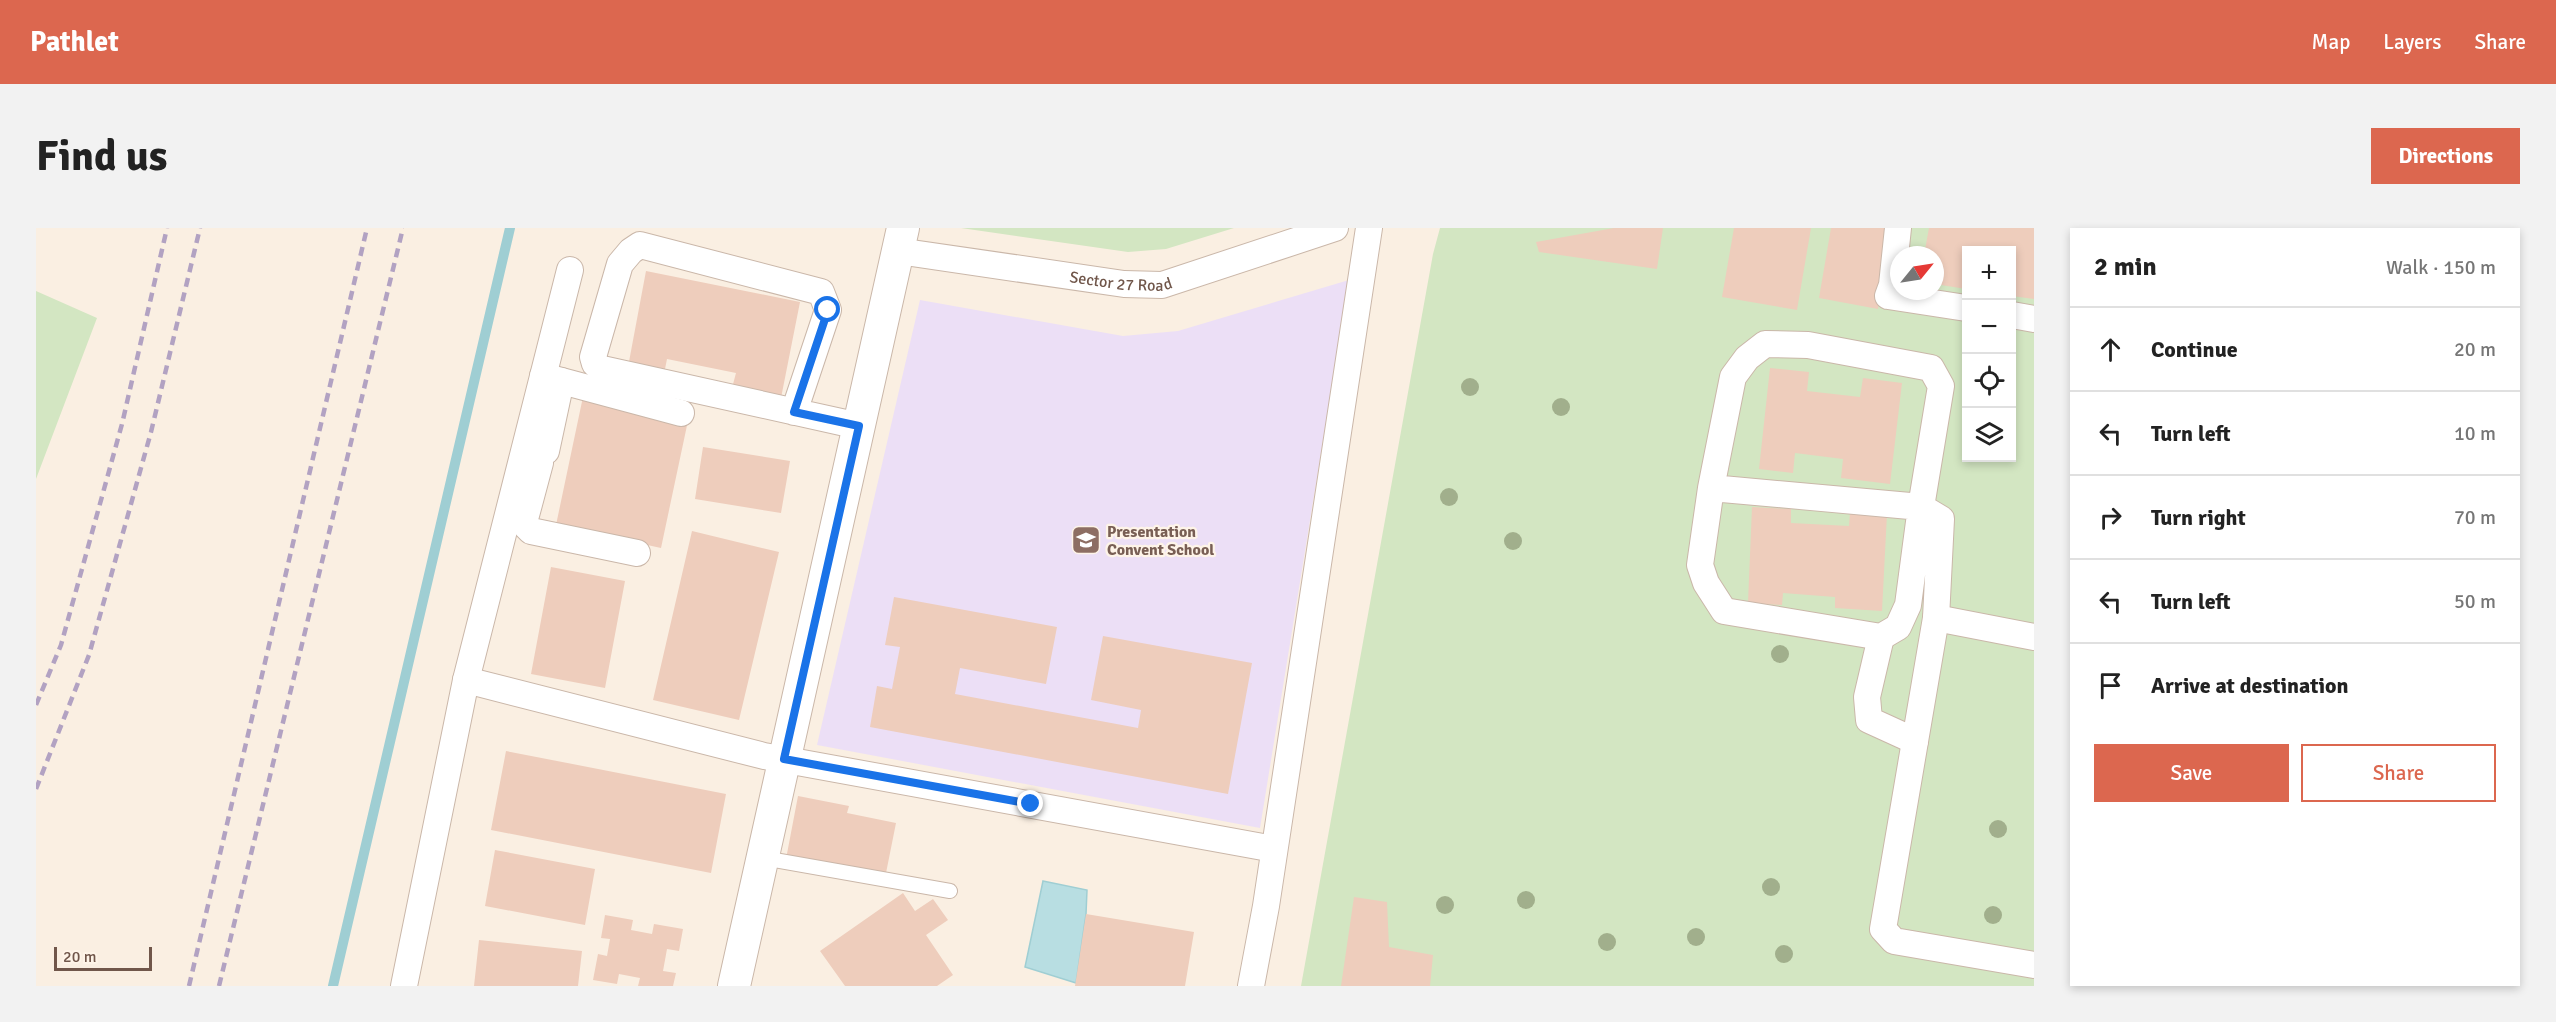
<!DOCTYPE html>
<html lang="en">
<head>
<meta charset="utf-8">
<style>
  body { margin:0; font-family:Signika,sans-serif; background:#f2f2f2; color:#222 }
  .controls { position:absolute; right:18px; top:18px; display:grid; overflow:hidden; border-radius:0px; box-shadow:0 3px 9px #0003 }
  .controls button { width:54px; height:54px; display:grid; place-items:center; padding:0; border:0; border-bottom:2px solid #e0e0e0; background:#fff; color:#222; font:30px sans-serif }
  .compass { position:absolute; left:1854px; top:18px; width:54px; height:54px; border-radius:50%; background:#fff; box-shadow:0 3px 9px #0003; rotate:60deg }
  .scale { position:absolute; left:18px; bottom:15px; width:98px; box-sizing:border-box; padding-left:6px; border:3px solid #70564a; border-top:0; font-size:16px; line-height:21px; white-space:nowrap; color:#70564a; -webkit-text-stroke:4px #fef4e8; paint-order:stroke }
  .stop { position:absolute; width:18px; height:18px; margin:-14px; border:4px solid #1a73e8; border-radius:50%; background:#fff }
  .stop.end { background:#1a73e8; border-color:#fff; box-shadow:0 2px 6px #0008 }
  .list { margin:0; padding:0; list-style:none }
  h2 { display:flex; justify-content:space-between; align-items:center; height:78px; margin:0; padding:0 24px; font-size:26px }
  h2 small { font-size:20px; font-weight:400; color:#767676 }
  .list li { display:grid; grid-template-columns:39px 1fr auto; gap:18px; align-items:center; box-sizing:border-box; height:84px; padding:0 24px; border-top:2px solid #e0e0e0 }
  .list b { display:block; font-size:22px; white-space:nowrap }
  .list em { font-size:20px; font-style:normal; color:#767676 }
  .actions { display:flex; gap:12px; padding:18px 24px }
  .actions a { flex:1; padding:14px 0; border:2px solid #dc674f; border-radius:0px; text-align:center; font-size:21px; color:#dc674f }
  .actions .main { background:#dc674f; color:#fff }
  .icon { flex:none; width:33px; height:33px; fill:none; stroke:currentColor; stroke-width:2; stroke-linecap:round; stroke-linejoin:round }
  .map { position:relative; flex:none; width:1998px; height:758px; overflow:hidden; border-radius:0px }
  header { display:flex; align-items:center; gap:36px; box-sizing:border-box; height:84px; padding:0 30px; background:#dc674f; color:#fff }
  header strong { font-size:28px }
  nav { display:flex; gap:33px; margin-inline-start:auto; font-size:21px }
  .intro { display:flex; align-items:center; justify-content:space-between; box-sizing:border-box; height:144px; padding:0 36px }
  h1 { margin:0; font-size:42px }
  .button { padding:15px 27px; border-radius:0px; background:#dc674f; color:#fff; font-size:21px; font-weight:700 }
  main { display:flex; gap:36px; padding:0 36px }
  aside { flex:1; background:#fff; border-radius:0px; box-shadow:0 3px 9px #0003 }
  .map>svg:first-child { display:block }
</style>
</head>
<body>
<header>
<strong>Pathlet</strong>
<nav><a>Map</a><a>Layers</a><a>Share</a></nav>
</header>
<div class="intro"><h1>Find us</h1><a class="button">Directions</a></div>
<main>
<div class="map">
<svg width="1998" height="758" viewBox="0 0 1998 758">
  <rect width="100%" height="100%" fill="#faefe2"/>
  <path fill="#ecdff6" d="M1313 52 1224 600 781 517 884 72 1087 108 1142 103Z"/>
  <path fill="#d3e6c2" fill-rule="evenodd" d="M925 0H1198L1130 21 1092 24Z
    M1404 0H1998V758H1265L1397 26ZM1930 22H1976V230H1930ZM1863 27H1899V63H1863Z
    M0 63 61 90 0 251Z"/>
  <path fill="#b8dee2" stroke="#9fced3" stroke-width="1.5" d="M1007 653 1051 662 1050 686 1040 755 989 739Z"/>
  <g fill="none" stroke-linecap="round" stroke-linejoin="round">
    <path stroke="#9fced3" stroke-width="10" d="M297 758 474 0"/>
  </g>
  <path fill="#eecdbc" d="M1578 0H1627L1621 41 1503 24 1500 14Z
    M1698 0H1775L1761 82 1686 69Z
    M1795 0H1857L1842 81 1783 70Z
    M1893 0H1998V71L1976 68V22H1930V61L1899 56V27H1888Z
    M610 43 764 74 745 170 696 160 700 145 631 131 628 146 592 139Z
    M1734 140 1773 144 1771 163 1824 169 1827 150 1866 155 1854 256 1805 250 1807 231 1759 225 1757 245 1723 241Z
    M548 164 653 188 625 320 520 297Z
    M667 219 754 233 745 285 659 271Z
    M1716 279 1755 281V295L1813 298 1814 284 1851 286 1846 383 1799 380V369L1747 365 1746 377 1712 375Z
    M656 303 743 324 703 492 617 472Z
    M515 339 589 353 569 460 495 446Z
    M858 369 1021 399 1010 456 924 440 919 466 1102 500 1105 482 1055 472 1067 408 1216 435 1192 566 834 499 841 458 856 461 864 419 849 417Z
    M470 523 690 566 675 645 455 602Z
    M762 568 813 578 811 585 860 595 849 650 750 631Z
    M459 622 559 641 549 697 449 678Z
    M867 665 879 683 897 671 912 692 890 707 917 747 901 758H809L784 723Z
    M1318 669 1351 674 1353 719 1397 727 1394 758H1305Z
    M1050 686 1158 704 1149 758H1039Z
    M569 687 597 692 595 702 616 706 618 696 647 701 643 723 631 721 627 743 640 745 637 758H602L604 750 583 746 581 756 557 752 562 726 571 728 574 711 565 710Z
    M443 712 546 723 542 758H438Z"/>
  <g fill="none" stroke-linecap="round" stroke-linejoin="round">
    <g stroke="#cab7a9" stroke-width="16">
      <path id="service" d="M727 630 914 663"/>
    </g>
    <g stroke="#cab7a9" stroke-width="28">
      <g id="minor">
        <path d="M1862 0 1856 57 1852 68 1930 80"/>
        <path id="s1" d="M862 23 1088 56 1126 57 1299 0"/>
        <path d="M1976 87 1998 91"/>
        <path d="M507 148 645 185"/>
        <path d="M758 184 792 82 785 64 604 17 595 23 584 36 557 129 559 136 566 141 823 198"/>
        <path d="M510 223 525 153"/>
        <path d="M504 235 489 291 490 298 495 303 601 325"/>
        <path d="M1675 260 1697 149 1711 130 1729 116 1772 117 1895 140 1905 158 1885 279 1872 377 1862 399 1845 409 1688 383 1670 355 1664 337 1675 260 1885 279 1905 291 1900 390 1847 701 1858 713 1998 737"/>
        <path d="M1900 390 1998 409"/>
        <path d="M1845 409 1831 469 1833 492 1879 513"/>
        <path d="M430 452 728 528 1238 621"/>
        <path d="M368 758 430 452 534 42"/>
        <path d="M1215 758 1230 678 1333 0"/>
      </g>
    </g>
    <g stroke="#cab7a9" stroke-width="34">
      <path id="tertiary" d="M698 758 867 0"/>
    </g>
    <use href="#service" stroke="#fff" stroke-width="14"/>
    <use href="#minor" stroke="#fff" stroke-width="26"/>
    <use href="#tertiary" stroke="#fff" stroke-width="32"/>
    <path stroke="#b2a2c2" stroke-width="4.5" stroke-dasharray="9 6" stroke-linecap="butt" d="M0 477 25 417 86 196 131 0
      M0 561 53 427 115 204 164 0
      M153 758 331 0
      M183 758 367 0"/>
  </g>
  <g fill="#a1af8c">
    <circle cx="1434" cy="159" r="9"/>
    <circle cx="1525" cy="179" r="9"/>
    <circle cx="1413" cy="269" r="9"/>
    <circle cx="1477" cy="313" r="9"/>
    <circle cx="1744" cy="426" r="9"/>
    <circle cx="1962" cy="601" r="9"/>
    <circle cx="1735" cy="659" r="9"/>
    <circle cx="1490" cy="672" r="9"/>
    <circle cx="1409" cy="677" r="9"/>
    <circle cx="1957" cy="687" r="9"/>
    <circle cx="1660" cy="709" r="9"/>
    <circle cx="1571" cy="714" r="9"/>
    <circle cx="1748" cy="726" r="9"/>
  </g>
  <g fill="none" stroke-linecap="round" stroke-linejoin="round">
    <path stroke="#1a73e8" stroke-width="8" d="M792 82 758 184 823 198 748 531 995 576"/>
  </g>
  <defs>
    <g id="school-square" transform="scale(1.5)"><rect x="-9" y="-9" width="18" height="18" rx="4" fill="#8d6e63" stroke="#fef4e8"/><path d="M0-5L7-2L0 1L-7-2ZM-4 1L0 2.5L4 1V4Q0 6-4 4Z" fill="#fff"/></g>
  </defs>
  <g fill-rule="evenodd">
    <use href="#school-square" x="1050" y="312"/>
  </g>
  <g text-anchor="middle" stroke-width="4.5" stroke-linejoin="round" paint-order="stroke">
    <g font-size="16" fill="#70564a" stroke="#fef4e8">
      <text dy="6" stroke="none"><textPath href="#s1" startOffset="225">Sector 27 Road</textPath></text>
    </g>
    <g font-size="16" font-weight="bold" fill="#785e54" stroke="#fef4e8" text-anchor="start">
      <text x="1071" y="309">Presentation<tspan x="1071" dy="18">Convent School</tspan></text>
    </g>
  </g>
</svg>
<div class="controls">
<button>+</button>
<button>−</button>
<button><svg class="icon" aria-label="locate" viewBox="0 0 24 24"><circle cx="12" cy="12" r="6"/><path d="M12 2v4M12 18v4M2 12h4M18 12h4"/></svg></button>
<button><svg class="icon" aria-label="layers" viewBox="0 0 24 24"><path d="M12 4l9 5-9 5-9-5zM3 14l9 5 9-5"/></svg></button>
</div>
<svg class="compass" viewBox="-18 -18 36 36"><path d="M0-13l5 13h-10z" fill="#e53935"/><path d="M0 13l5-13h-10z" fill="#767676"/></svg>
<div class="scale">20 m</div>
<div class="stop" style="left:792px;top:82px"></div>
<div class="stop end" style="left:995px;top:576px"></div>
</div>
<aside>
<h2>2 min<small>Walk · 150 m</small></h2>
<ul class="list">
<li><svg class="icon" aria-label="ahead" viewBox="0 0 24 24"><path d="M12 20V5M6 11l6-6 6 6"/></svg><div><b>Continue</b></div><em>20 m</em></li>
<li><svg class="icon" aria-label="left" viewBox="0 0 24 24"><path d="M17 20v-9H6M10 6l-5 5 5 5"/></svg><div><b>Turn left</b></div><em>10 m</em></li>
<li><svg class="icon" aria-label="right" viewBox="0 0 24 24"><path d="M7 20v-9h11M14 6l5 5-5 5"/></svg><div><b>Turn right</b></div><em>70 m</em></li>
<li><svg class="icon" aria-label="left" viewBox="0 0 24 24"><path d="M17 20v-9H6M10 6l-5 5 5 5"/></svg><div><b>Turn left</b></div><em>50 m</em></li>
<li><svg class="icon" aria-label="arrive" viewBox="0 0 24 24"><path d="M6 21V4h12l-3 4 3 4H6"/></svg><div><b>Arrive at destination</b></div></li>
</ul>
<div class="actions"><a class="main">Save</a><a>Share</a></div>
</aside>
</main>
</body>
</html>
